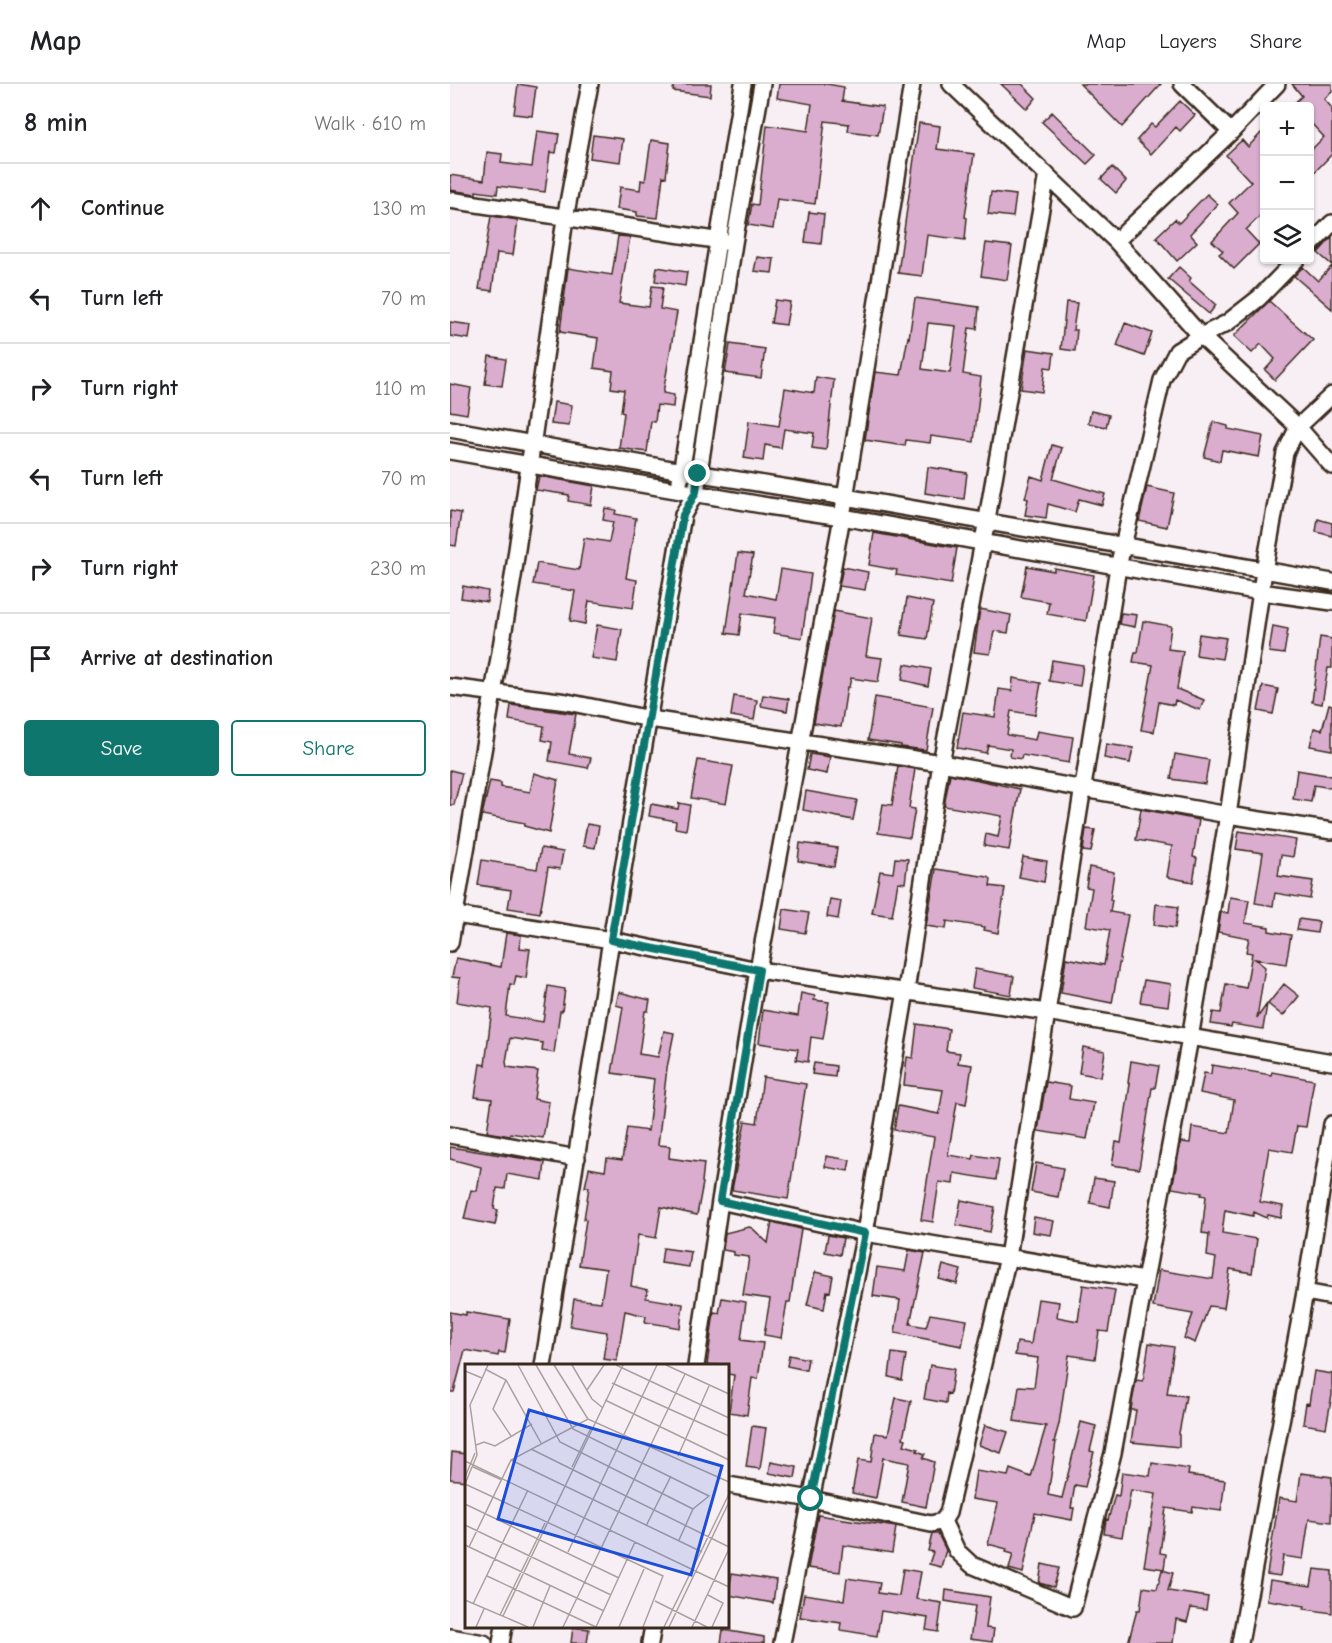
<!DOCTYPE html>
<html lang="en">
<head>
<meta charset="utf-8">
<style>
  body { margin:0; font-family:"Comic Neue",sans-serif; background:#f6f6f6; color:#202124 }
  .controls { position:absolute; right:18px; top:18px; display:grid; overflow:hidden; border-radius:6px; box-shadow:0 2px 4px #0004 }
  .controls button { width:54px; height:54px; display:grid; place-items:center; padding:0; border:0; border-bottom:2px solid #e0e0e0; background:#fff; color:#202124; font:30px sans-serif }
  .stop { position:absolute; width:18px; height:18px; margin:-14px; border:4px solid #0f766e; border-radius:50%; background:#fff }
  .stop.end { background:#0f766e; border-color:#fff; box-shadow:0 2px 6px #0008 }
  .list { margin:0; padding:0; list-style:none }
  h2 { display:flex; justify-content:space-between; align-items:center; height:78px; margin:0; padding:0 24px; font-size:26px }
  h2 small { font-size:20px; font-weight:400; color:#757577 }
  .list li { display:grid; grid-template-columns:39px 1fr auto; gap:18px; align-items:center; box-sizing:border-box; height:90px; padding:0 24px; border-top:2px solid #e0e0e0 }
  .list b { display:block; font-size:22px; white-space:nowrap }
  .list em { font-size:20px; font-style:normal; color:#757577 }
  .actions { display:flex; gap:12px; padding:18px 24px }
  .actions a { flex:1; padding:14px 0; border:2px solid #0f766e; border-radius:6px; text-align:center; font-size:21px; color:#0f766e }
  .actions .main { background:#0f766e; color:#fff }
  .icon { flex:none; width:33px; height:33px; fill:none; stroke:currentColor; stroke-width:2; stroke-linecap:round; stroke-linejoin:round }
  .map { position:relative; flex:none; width:882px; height:1559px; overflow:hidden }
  header { display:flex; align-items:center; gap:36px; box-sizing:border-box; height:84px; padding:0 30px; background:#fff; border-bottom:2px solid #e0e0e0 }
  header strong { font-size:28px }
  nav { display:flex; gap:33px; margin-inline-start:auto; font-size:21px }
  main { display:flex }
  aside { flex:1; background:#fff }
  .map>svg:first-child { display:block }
</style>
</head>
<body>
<header>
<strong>Map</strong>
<nav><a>Map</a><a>Layers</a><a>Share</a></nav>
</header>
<main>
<aside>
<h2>8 min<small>Walk · 610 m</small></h2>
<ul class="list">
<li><svg class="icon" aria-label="ahead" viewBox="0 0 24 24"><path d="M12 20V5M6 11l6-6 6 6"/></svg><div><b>Continue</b></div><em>130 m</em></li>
<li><svg class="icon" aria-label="left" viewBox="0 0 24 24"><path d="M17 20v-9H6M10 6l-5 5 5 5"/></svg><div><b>Turn left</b></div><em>70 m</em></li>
<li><svg class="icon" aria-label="right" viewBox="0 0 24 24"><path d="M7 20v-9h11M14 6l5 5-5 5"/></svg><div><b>Turn right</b></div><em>110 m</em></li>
<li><svg class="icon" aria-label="left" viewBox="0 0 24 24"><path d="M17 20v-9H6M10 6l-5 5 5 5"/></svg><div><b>Turn left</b></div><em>70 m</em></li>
<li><svg class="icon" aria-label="right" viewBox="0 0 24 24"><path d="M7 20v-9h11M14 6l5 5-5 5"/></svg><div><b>Turn right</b></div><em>230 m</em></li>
<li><svg class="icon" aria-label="arrive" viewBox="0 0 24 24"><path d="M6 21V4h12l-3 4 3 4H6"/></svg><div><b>Arrive at destination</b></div></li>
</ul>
<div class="actions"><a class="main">Save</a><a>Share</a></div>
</aside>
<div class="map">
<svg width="882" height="1559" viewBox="0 0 882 1559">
  <rect width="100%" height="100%" fill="#f8eff5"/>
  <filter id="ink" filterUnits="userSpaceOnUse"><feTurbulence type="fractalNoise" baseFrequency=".0167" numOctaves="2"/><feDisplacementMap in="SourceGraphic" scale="12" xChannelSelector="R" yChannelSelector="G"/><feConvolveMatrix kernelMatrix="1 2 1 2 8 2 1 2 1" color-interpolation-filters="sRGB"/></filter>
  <g filter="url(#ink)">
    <path fill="#daadcf" stroke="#3b2a1e" stroke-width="1.5" fill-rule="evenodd" d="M68 0 86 3 82 32 64 30Z
      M224 0H261L260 12 223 7Z
      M329 0H377L394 3 392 17 433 23 428 51 398 47 399 40 375 37 365 120 327 115 323 145 298 141 302 120 308 121 317 41 358 47 362 20 327 14Z
      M551 0H572L586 14 577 25Z
      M630 0H711L672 43Z
      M842 0H882V7L874 15 882 24V70L860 93V67L874 53 860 38V22H841L852 12Z
      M730 17 745 31 730 47 726 43 701 70 687 56 701 40 705 43Z
      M602 28 646 71 637 80 592 38Z
      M469 39 490 42 487 65 524 70 515 133 517 134 515 156 477 151 472 192 448 189Z
      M814 46V128L796 146 809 160 784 185 769 170 773 167 762 157 788 129 779 119 801 98 776 71 792 56 798 63Z
      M87 47 109 50 106 69 100 68 95 108 48 102 47 110 26 107V110L0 106V91L34 96 37 68 52 70 51 79 82 83Z
      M143 51 173 55 170 78 140 74Z
      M201 56 220 59 216 93 213 92 208 134 187 132V128L167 125 170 103 190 106 191 96 195 97Z
      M662 83 676 97 666 109 651 95Z
      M541 108 566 111 563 133 538 130Z
      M757 110 768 120 740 150 747 158 727 177 706 153 725 135 729 139Z
      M359 128 374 130 371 160 355 158Z
      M41 132 68 136 63 171 47 169 42 207 29 205Z
      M168 152 180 153 169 219 199 223 202 202 213 203 210 225 227 228 213 309 224 311 223 323 207 321 205 338 201 337 197 368 169 364 174 329 171 328 174 306 161 304 163 287 144 284 148 254 110 248 118 184 162 191Z
      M882 153V181L868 169Z
      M536 159 562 162 557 196 531 192Z
      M307 173 324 175 322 189 304 187Z
      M882 182V225L844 192 853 183 868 197Z
      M207 183 237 188 235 202 205 197Z
      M729 183 741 194 739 197 766 221 759 230 718 195Z
      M465 214 529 223 527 245 519 244 513 290 531 293 524 358 481 352 480 359 456 356 455 362 415 356 425 288 451 291 458 253 459 254ZM478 239 506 242 500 289 472 285Z
      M325 216 340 218 336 241 321 239Z
      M819 217 863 256 825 296 815 286 825 275 811 260 802 269 784 252Z
      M616 218 627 219 623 246H627L625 267 611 265Z
      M0 238 21 241 19 255 0 252Z
      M675 239 702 249 694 272 667 262Z
      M280 260 315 265 311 294 275 289Z
      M577 265 604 269 602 284 595 283 592 308 571 305Z
      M39 272 56 275 52 302 35 300Z
      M366 293 384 296 376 366 362 364 364 349 334 345 331 364 315 361 313 377 294 374 299 337 329 342 335 304 364 309Z
      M0 300 21 304 17 330 0 327Z
      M104 318 122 321 119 342 101 340Z
      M641 327 659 331 656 343 638 339Z
      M763 338 778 342V345L813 352 809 373 772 366 770 377 754 373Z
      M602 361 612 364 603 395 655 410 652 421 629 415 625 428 598 420 596 434 575 431 578 415 575 414 581 392 593 396Z
      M478 383 517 389 514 415 475 409Z
      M89 392 144 402 141 421 118 417 119 411 86 406Z
      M697 403 724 409 717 443 689 437Z
      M155 424 166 426 165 430 186 434 176 494 187 496 183 524 139 517 135 540 120 537 125 507 83 500 87 479 129 486 134 454 159 458 163 438 153 436Z
      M0 427 11 429 6 462 0 461Z
      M868 435 882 439V452L866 448Z
      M424 449 507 464 501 500 446 491 447 486 419 481Z
      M288 469 303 471 296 509 326 515 331 485 361 490 352 554 323 549 325 534 292 529 289 551 276 549Z
      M577 482 604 487V484L644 491 636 537 597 530 599 518 571 513Z
      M393 483 418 488 415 506 389 502Z
      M13 502 38 507 37 518 11 514Z
      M457 514 483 519 477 555 451 551Z
      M530 525 561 531 558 549 544 547 540 570 524 568Z
      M384 527 422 534 416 572 432 574 428 598 401 594 399 603H397L391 643 364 639Z
      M671 529 687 531 685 543 669 540Z
      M693 537 721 542 718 565 733 567 727 605 754 616 750 626 725 616 724 621 709 618 704 648 691 646 703 581 683 578 685 568H688Z
      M147 541 172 545 167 578 141 574Z
      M823 542 838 545 834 570 819 568Z
      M749 550 776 554 772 575 746 571Z
      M870 553 882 555V584H878L872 620 862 618Z
      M602 576 633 581 630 602 599 597Z
      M455 580 481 585 478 602 452 596Z
      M563 594 591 599 585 631 561 627 557 651 585 656 587 647 623 653 619 679 572 671 571 675 560 673 561 665 538 661 536 669 507 664 513 628 545 633 549 605 562 607Z
      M813 602 828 605 823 630 808 627Z
      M313 611 339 615 337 627 311 622Z
      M284 612 307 616 304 636 281 632Z
      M425 613 483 623 476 666 451 663V661L418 656Z
      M879 620 882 621V666L860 662 864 644 872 646Z
      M61 621 126 630 119 670 141 674 138 684 99 677 102 658 92 656 94 642 59 636Z
      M656 660 683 664 680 679 654 674Z
      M360 670 380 673 377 690 357 686Z
      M725 670 759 676 755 700 721 695Z
      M248 676 283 682 276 720 241 714Z
      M448 682 465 685 459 724 465 725 460 754 428 749 433 720 442 721Z
      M0 686 12 689 4 721H0Z
      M847 686 882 692V704L864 701 861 718 843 715Z
      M84 689 108 696 99 749 74 742 75 739 32 731 40 697 51 699V703L80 708Z
      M500 690 570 705 559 766 534 762 536 750 548 753 552 732 494 722Z
      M356 707 407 716 403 736 353 726Z
      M229 719 240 721 236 746 225 744 226 737 199 732 201 720 228 725Z
      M691 725 749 736 743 773 747 774 743 798 717 793 722 762 686 756Z
      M137 740 149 742 145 764 133 762Z
      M636 745 645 746 641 768 633 767Z
      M789 747 846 756 843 773 831 771 828 792 863 797 860 815 825 809 823 822 805 819 813 769 786 765Z
      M350 759 387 764 384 783 348 777Z
      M91 764 113 768 110 785 98 783 90 829 58 824 61 806 28 801 32 776 87 785Z
      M573 773 597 777 594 798 569 793Z
      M445 774 458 775 455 799 448 798 442 832 422 829 430 787 443 789Z
      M639 783 664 788 660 816H662L660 828 678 831 662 919 611 909 616 874 654 881 660 846 636 842 642 804 636 803Z
      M486 785 538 793 541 795 540 802 555 804 548 849 534 846 535 843 497 837 496 845 476 842Z
      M780 813 799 816 795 839 819 843V847L841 851 836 880 805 875 815 883 807 934 817 920 813 945 782 940 781 943 761 940 763 928 771 929 776 900 796 904 802 869 796 868 799 854 768 848 771 828 778 829Z
      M380 815 391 817 388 835 377 833Z
      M706 820 728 823 725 844 704 841Z
      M334 825 359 829 355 849 331 845Z
      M849 835 869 838 867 849 847 846Z
      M56 849 71 851 70 864 80 865 76 894 66 892 64 901 60 900 56 932 93 938 98 902 115 905 112 927H110L104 969 92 967 93 959 60 954 56 978 57 983 88 987 84 1015 99 1018 93 1054 60 1049V1052L37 1048 42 1015 25 1013 30 980 35 981 42 924 7 918 10 894 2 893 6 874 51 883Z
      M525 885 564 892 561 911 522 904Z
      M694 896 721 900 718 922 690 918Z
      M834 900 849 912 833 932 818 920Z
      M169 908 200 916 198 927H195L189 970 208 973 214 947 224 949 217 984 208 1061 220 1062 219 1074 254 1079 252 1098 253 1099 247 1131 211 1123 206 1154 188 1151 181 1202 198 1206 196 1214 233 1220 230 1244 195 1238 196 1232 175 1227 167 1277 153 1275 157 1248 120 1242 124 1215 151 1218 156 1185 129 1181 136 1136 134 1135 139 1103H135L139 1084 155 1087 157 1074 172 1076 177 1044 198 1047 204 995 162 989 173 923 166 921Z
      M351 909 365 912 364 916 379 918 373 955 361 953 358 978 346 976 348 965 309 959 313 926 348 932Z
      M467 940 499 945 496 967 510 969 508 979 522 981 516 1020 507 1018 498 1071 523 1075 524 1071 549 1075 546 1096 504 1089 503 1100 489 1098 483 1138 471 1136 484 1053 444 1046 448 1022 489 1030 493 1006 454 1001 457 973 463 974Z
      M633 963 655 967 651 993 629 989Z
      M681 977 709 982 705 1004H702L689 1085 662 1081 666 1058 671 1059 680 1000 678 999Z
      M364 979 386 982 385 993 362 990Z
      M762 981 821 991 822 988 864 996 856 1043 847 1042 842 1068 819 1064 810 1118 833 1122 831 1134 818 1131 817 1134 804 1128 803 1132 775 1126 772 1149 807 1155 802 1189 780 1185 774 1224 759 1222 745 1259 734 1254 743 1230 703 1223 709 1186 763 1195 766 1174 757 1172 759 1150 752 1149 756 1112 751 1111 752 1109 722 1104 731 1058 740 1059 742 1043 779 1049 784 1016 750 1009 754 989 761 990Z
      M313 993 356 1000 338 1115 282 1106 295 1037 307 1039Z
      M596 998 621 1002 619 1015 644 1019 637 1055 588 1047Z
      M0 1063 95 1078 93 1096 57 1090 55 1105 47 1104 44 1125 48 1126 45 1141 14 1135 21 1106 27 1107 31 1083 0 1075Z
      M376 1072 400 1076 398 1087 375 1083Z
      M586 1079 613 1084 608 1113 581 1108Z
      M644 1094 664 1097 660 1123 640 1119Z
      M511 1116 545 1123 540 1148 506 1141Z
      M584 1133 604 1137 601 1151 582 1148Z
      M322 1138 351 1145 340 1218H337L331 1254 314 1251 320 1215 293 1211 299 1173 284 1171V1168L273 1166 275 1149 299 1143 302 1144 318 1159Z
      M378 1151 393 1154 390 1171 375 1168Z
      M213 1164 241 1168 239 1183 211 1179Z
      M459 1166 475 1169 460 1240 476 1243 480 1230 517 1236 512 1262 445 1249 450 1216 423 1212 427 1183 455 1187Z
      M493 1181 511 1186 507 1200 489 1195Z
      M365 1188 383 1192 380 1208 377 1207 374 1225 357 1221Z
      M633 1201 665 1206 658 1248 649 1247 645 1275 619 1271 609 1340 604 1358H606L598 1411 612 1414 631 1338 646 1342 640 1367 644 1368 635 1403 625 1401 621 1424H624L622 1436 585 1429 573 1489 559 1485 563 1470 556 1468 557 1465 538 1460 548 1419 522 1415 526 1387 558 1392 560 1385 581 1393 596 1342 564 1337 569 1302 584 1303 588 1274 565 1271 567 1258 581 1260 588 1215 609 1218 607 1233 628 1237Z
      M272 1214 296 1218 291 1256 313 1259 308 1295 302 1294 297 1331 279 1328 284 1291 278 1290V1281H257L264 1228 269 1229Z
      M0 1228 16 1231V1228L60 1235 55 1269 49 1268 48 1272 15 1266 4 1308H0Z
      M699 1259 724 1263 717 1310 736 1312 729 1349V1363L681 1358 686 1326H681L682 1318 686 1296 693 1297Z
      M442 1269 456 1271 452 1296 439 1293Z
      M339 1271 358 1275 356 1286 337 1282Z
      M480 1281 504 1285 500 1310 497 1309 496 1319 474 1315Z
      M864 1287 882 1290V1311L876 1344 853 1340 856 1319 859 1320Z
      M446 1314 461 1317 453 1354 456 1355 454 1361 468 1365 467 1367 475 1370 473 1374 484 1378 476 1423 452 1418 459 1379 433 1374 426 1414 402 1409 408 1376 421 1378 425 1349 438 1351Z
      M535 1341 558 1348 551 1369 529 1361Z
      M302 1342 316 1344 310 1385 296 1383Z
      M2 1368 16 1370V1397L0 1395Z
      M321 1378 347 1383 345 1394 319 1389Z
      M702 1379 739 1385 738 1391 775 1396 771 1427 743 1423 742 1428 716 1424 710 1469 716 1470 714 1485 694 1482 706 1410 681 1406 672 1453 654 1450 656 1435 658 1436 665 1411 669 1412 672 1388 700 1392Z
      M851 1389 882 1393 881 1438 859 1435 853 1475 833 1472 830 1492 817 1490 829 1414 847 1417Z
      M368 1431 446 1443 442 1469 393 1461 390 1488 358 1484Z
      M482 1450H488L496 1466 491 1483 479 1480 483 1468 478 1467Z
      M592 1480 609 1484 604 1503 589 1499Z
      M453 1485 471 1488 466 1515 492 1519 488 1548 476 1546 478 1534 431 1527 427 1552 390 1546 391 1539 350 1533 354 1510 394 1516 397 1494 430 1499 428 1509 449 1512Z
      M864 1485 882 1487V1529L854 1525 855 1522 817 1516 820 1496 861 1502Z
      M712 1486 723 1489 718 1507 758 1513 756 1526 741 1524 737 1538 726 1535 723 1559H678L687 1526H690L693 1503 707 1505Z
      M282 1489 326 1496 323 1519 278 1511Z
      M496 1506 540 1513 536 1544 544 1545 542 1558 520 1555 525 1522 495 1517Z
      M123 1543 139 1545 137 1559H121Z
      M273 1546 314 1553V1559H271Z"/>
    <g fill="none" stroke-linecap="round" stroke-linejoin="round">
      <g stroke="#3b2a1e" stroke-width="20">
        <path id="minor" d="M501 0 666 157 751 252 848 343 882 382
          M732 0 781 48
          M0 116 278 158
          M666 157 781 48 827 0
          M860 162 882 139
          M0 345 232 387 395 413 882 498
          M0 367 318 422 392 433 811 508 882 518
          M230 396 293 0
          M0 603 117 618 200 635 491 679 778 731 882 747
          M0 830 161 856 308 886 597 928 882 978
          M0 859 63 493 115 135 140 0
          M0 1051 127 1074
          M270 1117 415 1149 694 1196
          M855 1208 882 1213
          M93 1282 161 856 233 431 246 408 284 159 312 0
          M246 1282 270 1117 308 886 392 433 462 0
          M278 1401 361 1415 481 1440 493 1437 498 1429 558 1173 668 483 712 296 727 267 751 252 777 239 809 214 846 176
          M493 1437 507 1467 522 1481 623 1524 663 1369 740 954 778 731 814 487 835 369 848 343 882 311
          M0 1553 34 1559
          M51 1559 54 1542
          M200 1559 203 1542
          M332 1559 415 1149 456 907 491 679 533 458 597 90
          M790 1559 855 1208 882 1040"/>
      </g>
      <use href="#minor" stroke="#fff" stroke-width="15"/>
    </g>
  </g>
  <g fill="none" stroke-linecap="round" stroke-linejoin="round" filter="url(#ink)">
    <path stroke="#0f766e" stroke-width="8" d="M248 390 246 408 233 431 161 856 309 886 270 1117 415 1149 361 1415"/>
  </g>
  <g transform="translate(15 1280)">
    <rect width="264" height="264" fill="#f8eff5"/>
    <path fill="none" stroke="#aca09f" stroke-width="1.5" d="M53 1 95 78 228 145M71 1 108 65 244 132 228 145 214 176M89 1 123 55M107 1 127 35 138 44M151 1 264 54M201 1 264 30M20 5 41 16 76 79M0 7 17 14M41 16 28 45 46 72M147 19 264 72M122 26 139 1M140 36 264 96M11 81 19 78 30 82 67 60M66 85 264 183M213 92 244 22M46 96 237 188M0 97 264 223M8 103 37 116M107 103 126 64M0 113 10 89M0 120 198 212 178 263M0 120 12 91 5 41 23 1M0 140 154 214M0 161 146 231M181 162 206 112M0 181 139 247M4 183 46 96 123 55 264 118M103 188 192 1M22 212 131 263M243 231 258 239 247 263M0 236 63 263M190 237 242 263M8 240 63 126M35 251 80 159M38 252 158 1M11 263 19 245M68 263 85 222M98 263 220 10M131 263 170 178M154 263 179 205M199 263 264 130M204 263 264 138M227 263 264 185"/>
    <path fill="#1d4ed8" fill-opacity="0.15" stroke="#1d4ed8" stroke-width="3" d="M64 46 257 102 226 211 33 155Z"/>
    <rect width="264" height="264" fill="none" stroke="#3b2a1e" stroke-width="3"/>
  </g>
</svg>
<div class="controls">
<button>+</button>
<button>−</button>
<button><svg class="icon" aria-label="layers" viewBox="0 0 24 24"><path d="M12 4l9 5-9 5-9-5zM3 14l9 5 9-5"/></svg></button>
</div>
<div class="stop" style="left:361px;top:1415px"></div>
<div class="stop end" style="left:248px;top:390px"></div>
</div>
</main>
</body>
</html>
